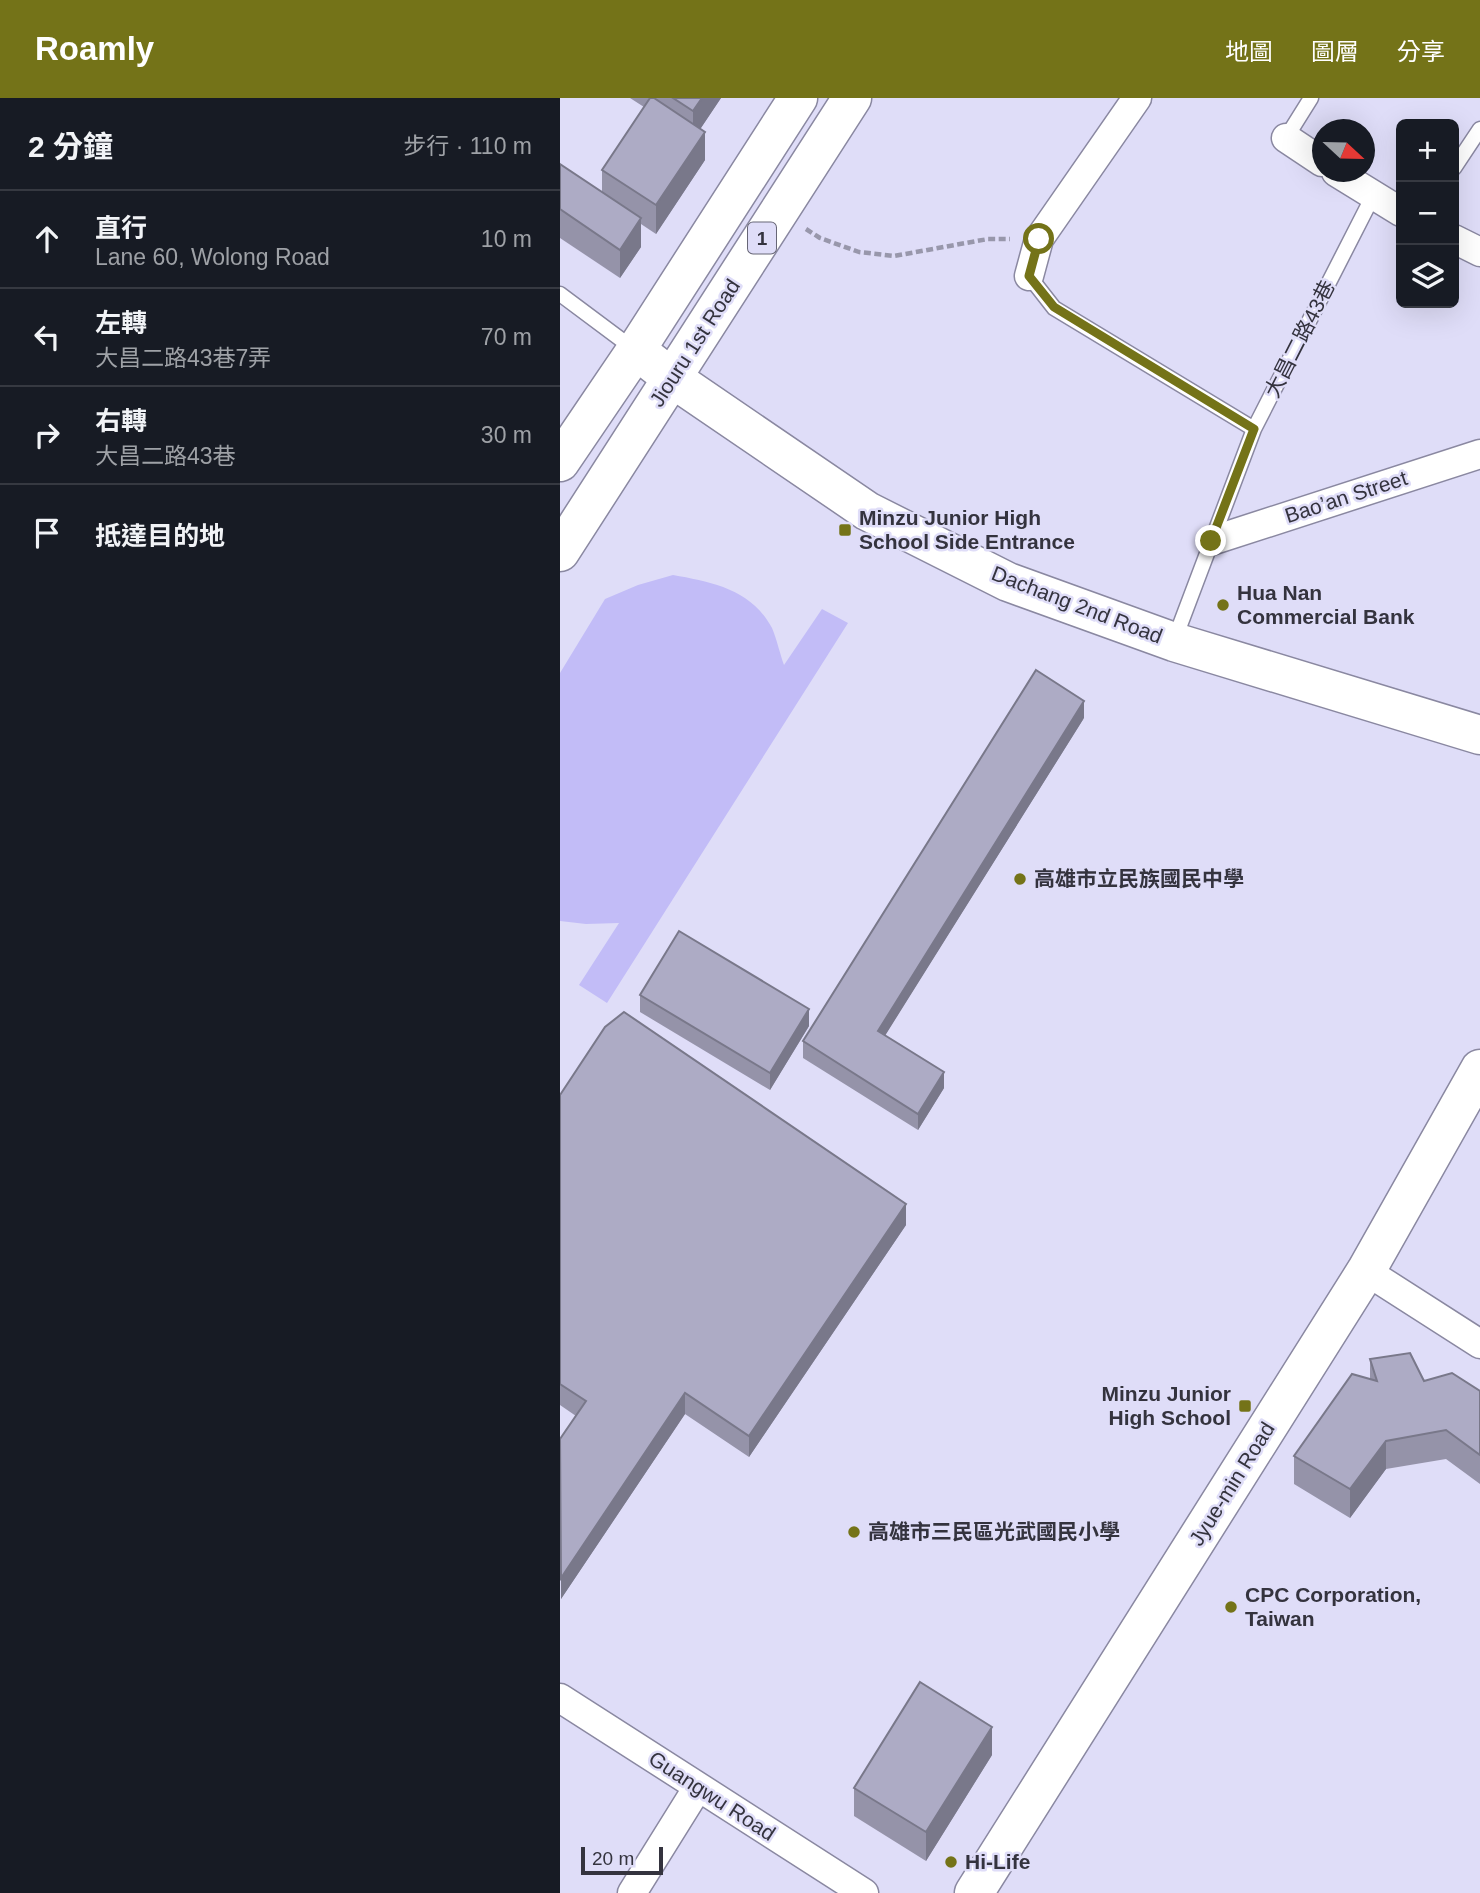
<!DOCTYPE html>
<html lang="zh-TW">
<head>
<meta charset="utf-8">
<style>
  body { margin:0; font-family:Helvetica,"Noto Sans TC",sans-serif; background:#242831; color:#f1f3f6 }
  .controls { position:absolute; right:21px; top:21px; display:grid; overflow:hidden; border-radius:10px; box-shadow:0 7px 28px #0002 }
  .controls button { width:63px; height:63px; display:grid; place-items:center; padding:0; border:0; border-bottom:2px solid #363941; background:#171b24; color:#f1f3f6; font:35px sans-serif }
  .compass { position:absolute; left:752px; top:21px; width:63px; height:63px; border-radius:50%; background:#171b24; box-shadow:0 7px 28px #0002; rotate:112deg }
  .scale { position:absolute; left:21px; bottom:18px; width:82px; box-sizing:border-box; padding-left:7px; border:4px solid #34333e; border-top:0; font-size:19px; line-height:24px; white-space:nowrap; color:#34333e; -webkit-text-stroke:5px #dfddf8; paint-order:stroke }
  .stop { position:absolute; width:21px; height:21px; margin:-16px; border:5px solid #747318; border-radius:50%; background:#fff }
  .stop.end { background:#747318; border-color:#fff; box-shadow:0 2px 7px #0008 }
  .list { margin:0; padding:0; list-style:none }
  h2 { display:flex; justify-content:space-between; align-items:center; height:91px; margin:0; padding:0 28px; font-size:30px }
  h2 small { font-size:23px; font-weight:400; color:#9ea1a6 }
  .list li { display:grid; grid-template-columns:46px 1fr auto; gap:21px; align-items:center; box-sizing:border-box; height:98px; padding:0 28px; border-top:2px solid #363941 }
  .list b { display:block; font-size:26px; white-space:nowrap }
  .list p { margin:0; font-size:23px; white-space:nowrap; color:#9ea1a6 }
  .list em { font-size:23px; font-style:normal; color:#9ea1a6 }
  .icon { flex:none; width:38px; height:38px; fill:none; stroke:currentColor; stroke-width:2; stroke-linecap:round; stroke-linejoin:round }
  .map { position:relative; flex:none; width:920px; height:1795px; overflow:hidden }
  header { display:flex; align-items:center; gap:42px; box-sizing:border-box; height:98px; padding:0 35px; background:#747318; color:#fff }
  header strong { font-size:33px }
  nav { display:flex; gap:38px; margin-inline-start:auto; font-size:24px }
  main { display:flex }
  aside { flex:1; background:#171b24 }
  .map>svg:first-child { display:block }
</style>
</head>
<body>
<header>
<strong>Roamly</strong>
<nav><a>地圖</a><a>圖層</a><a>分享</a></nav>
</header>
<main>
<aside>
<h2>2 分鐘<small>步行 · 110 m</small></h2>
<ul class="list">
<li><svg class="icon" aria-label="ahead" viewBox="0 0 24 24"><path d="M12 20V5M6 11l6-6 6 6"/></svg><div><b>直行</b><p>Lane 60, Wolong Road</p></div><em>10 m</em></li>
<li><svg class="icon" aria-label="left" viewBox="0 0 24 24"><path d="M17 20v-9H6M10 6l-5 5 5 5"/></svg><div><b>左轉</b><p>大昌二路43巷7弄</p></div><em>70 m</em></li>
<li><svg class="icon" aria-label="right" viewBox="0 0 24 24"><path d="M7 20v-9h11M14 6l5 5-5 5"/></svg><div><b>右轉</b><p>大昌二路43巷</p></div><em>30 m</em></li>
<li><svg class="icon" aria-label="arrive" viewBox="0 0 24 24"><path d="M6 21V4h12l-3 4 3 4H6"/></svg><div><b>抵達目的地</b></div></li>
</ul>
</aside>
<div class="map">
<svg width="920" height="1795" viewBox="0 0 920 1795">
  <rect width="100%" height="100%" fill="#dfddf8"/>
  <path fill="#c2bcf7" d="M113 477C152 484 191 491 212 530 217 542 220 556 224 567L262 511 288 525 47 905 19 887 59 825 26 826 0 823V575L45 501 78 487Z"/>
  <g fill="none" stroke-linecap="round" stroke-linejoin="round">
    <g stroke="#8a88a1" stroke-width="17">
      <path id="lane" d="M726 40 751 0
        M894 70 920 31
        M469 178 494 210 694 331
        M0 196 75 252
        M614 543 694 331 813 98"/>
    </g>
    <g stroke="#8a88a1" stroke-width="31">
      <path id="street" d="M726 40 762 64
        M776 74 841 114
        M894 141 920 154
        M469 178 479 141 577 0
        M651 443 920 356
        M806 1173 920 1246
        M0 1600 304 1795
        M72 1795 138 1689"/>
    </g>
    <g stroke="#8a88a1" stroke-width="41">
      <path id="secondary" d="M76 252 112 280 307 413 448 484 614 544 920 637
        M414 1795 806 1173 920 971"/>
    </g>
    <g stroke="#8a88a1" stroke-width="41">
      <path id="primary" d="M0 364 76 252 238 0
        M0 454 292 0"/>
    </g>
    <path stroke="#9897ab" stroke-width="4.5" stroke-dasharray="7 3.5" stroke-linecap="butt" d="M246 131 260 140 299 154 334 158 428 141H450"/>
    <use href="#lane" stroke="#fff" stroke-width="14"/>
    <use href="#street" stroke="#fff" stroke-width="28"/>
    <use href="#secondary" stroke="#fff" stroke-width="38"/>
    <use href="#primary" stroke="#fff" stroke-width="38"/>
  </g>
  <path fill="#9593a9" d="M70 0H161L140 31 145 62 96 136 81 126V149L60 180 0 140V66L42 94V72L84 9Z
    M524 620 325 937 384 990 358 1032 243 960V943Z
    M80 897 249 928 210 992 80 914Z
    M0 997 346 1127 189 1359 125 1316 1 1501 0 1341 16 1318 0 1307Z
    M810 1261 864 1283 920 1293V1386L886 1361 826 1371 790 1420 734 1386V1358L810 1281Z
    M432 1657 366 1763 294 1718V1690Z"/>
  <path fill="#79788a" d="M142 0H161L133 42V13Z
    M145 34V62L96 136V107Z
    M81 120V149L60 180V152Z
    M524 603V620L318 949V933Z
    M249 911V928L210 992V975Z
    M384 974V990L358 1032V1016Z
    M346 1106V1127L189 1359V1338Z
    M125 1295V1316L1 1501V1480Z
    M826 1343V1371L790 1420V1391Z
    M432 1629V1657L366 1763V1734Z"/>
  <path fill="#adabc5" stroke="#79788a" stroke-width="2" d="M90 0H94L145 34 96 107 42 72Z
    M113 0H142L133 13Z
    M0 66 81 120 60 152 0 111Z
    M476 572 524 603 318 933 384 974 358 1016 243 943Z
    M119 833 249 911 210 975 80 897Z
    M64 914 346 1106 189 1338 125 1295 1 1480 0 1341 26 1303 0 1286V997L45 929Z
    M850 1255 864 1283 892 1275 920 1293V1357L886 1332 826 1343 790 1391 734 1358 792 1276 817 1283 810 1261Z
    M360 1584 432 1629 366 1734 294 1690Z"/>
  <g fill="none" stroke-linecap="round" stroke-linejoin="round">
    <path stroke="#747318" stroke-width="9" d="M479 141 469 178 494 209 694 331 651 443"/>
  </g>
  <g fill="#747318" stroke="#dfddf8" stroke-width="2.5">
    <rect x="278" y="425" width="14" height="14" rx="3.5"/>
    <circle cx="663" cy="507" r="7"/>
    <circle cx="460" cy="781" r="7"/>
    <rect x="678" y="1301" width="14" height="14" rx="3.5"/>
    <circle cx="294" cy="1434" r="7"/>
    <circle cx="671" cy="1509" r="7"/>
    <circle cx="391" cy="1764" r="7"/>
  </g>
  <g text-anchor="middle" stroke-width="5" stroke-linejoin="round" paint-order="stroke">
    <rect fill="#dfddf8" stroke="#676676" stroke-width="2" x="188" y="124.5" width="28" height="31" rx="5"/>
    <g font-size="19" font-weight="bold" fill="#34333e">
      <text x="202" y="147">1</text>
    </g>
    <g font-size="21" fill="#34333e" stroke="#dfddf8">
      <text transform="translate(740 241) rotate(-63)" y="7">大昌二路43巷</text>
      <text transform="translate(135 245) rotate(-57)" y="7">Jiouru 1st Road</text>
      <text transform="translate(786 399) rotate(-18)" y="7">Bao’an Street</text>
      <text transform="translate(517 507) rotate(21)" y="7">Dachang 2nd Road</text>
      <text transform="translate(672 1386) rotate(-58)" y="7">Jyue-min Road</text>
      <text transform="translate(152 1698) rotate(33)" y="7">Guangwu Road</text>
    </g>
    <g font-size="21" font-weight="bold" fill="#34333e" stroke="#dfddf8" text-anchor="start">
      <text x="299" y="427">Minzu Junior High<tspan x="299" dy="24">School Side Entrance</tspan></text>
      <text x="677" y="502">Hua Nan<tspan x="677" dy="24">Commercial Bank</tspan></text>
      <text x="474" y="788">高雄市立民族國民中學</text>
      <text x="671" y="1303" text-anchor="end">Minzu Junior<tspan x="671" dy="24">High School</tspan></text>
      <text x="308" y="1441">高雄市三民區光武國民小學</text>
      <text x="685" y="1504">CPC Corporation,<tspan x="685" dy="24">Taiwan</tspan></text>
      <text x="405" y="1771">Hi-Life</text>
    </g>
  </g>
</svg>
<div class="controls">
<button>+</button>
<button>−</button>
<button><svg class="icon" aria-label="layers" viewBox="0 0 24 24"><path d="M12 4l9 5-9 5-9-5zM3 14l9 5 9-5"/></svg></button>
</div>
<svg class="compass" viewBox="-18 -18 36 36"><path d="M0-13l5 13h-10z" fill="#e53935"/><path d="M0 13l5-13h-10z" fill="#9ea1a6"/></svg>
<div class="scale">20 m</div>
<div class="stop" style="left:479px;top:141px"></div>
<div class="stop end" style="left:651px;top:443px"></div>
</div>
</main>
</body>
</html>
